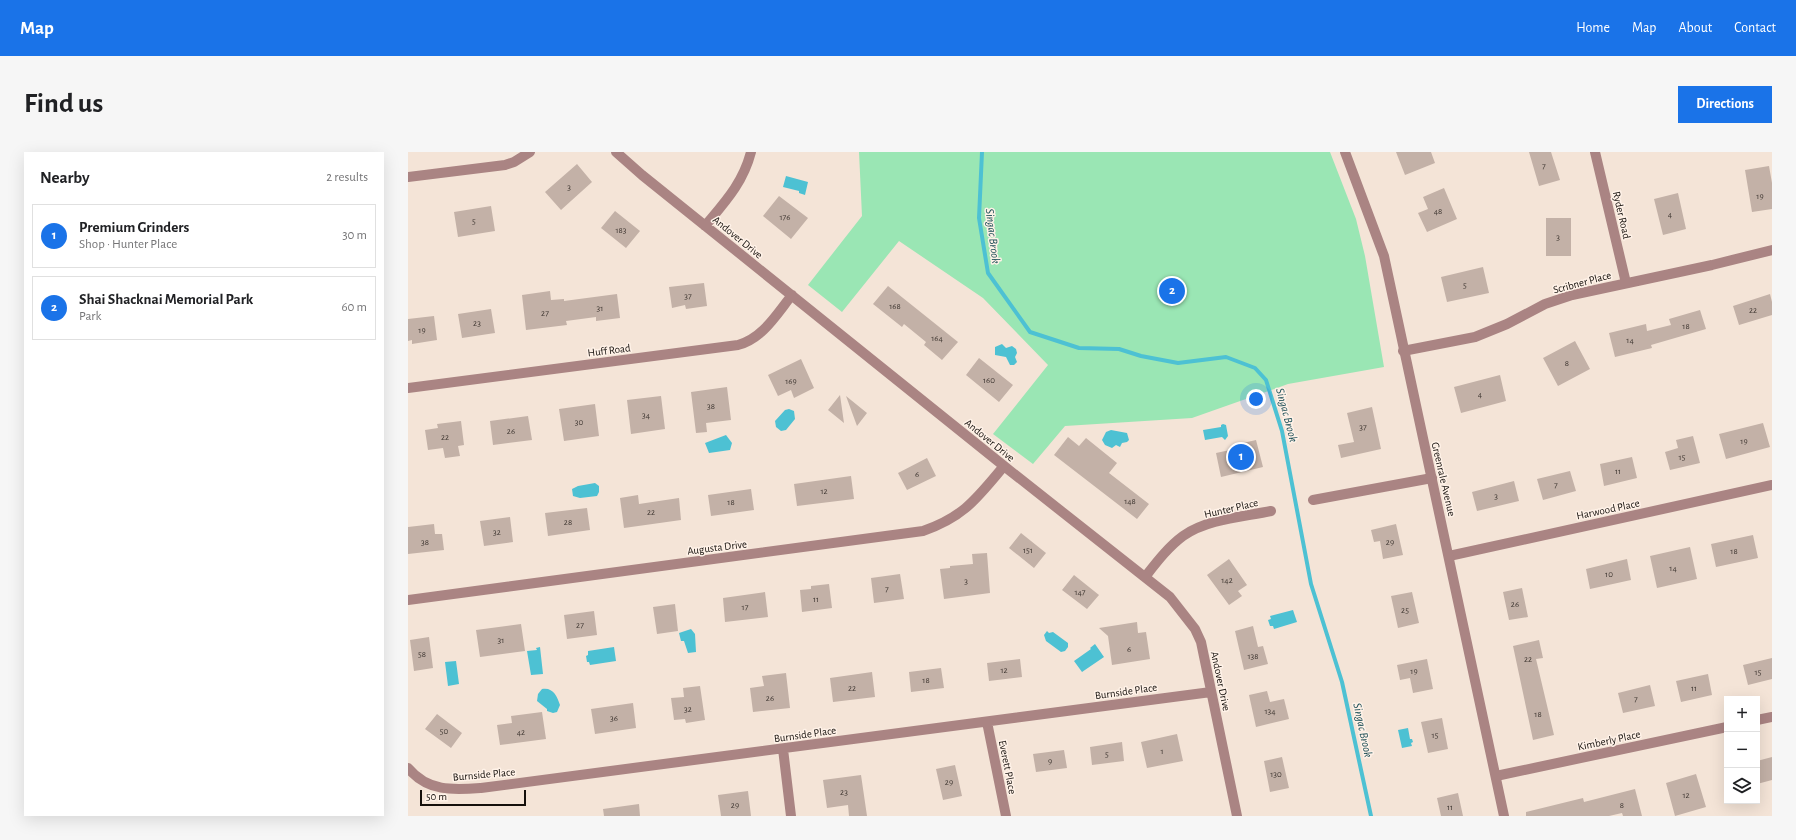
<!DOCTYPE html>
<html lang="en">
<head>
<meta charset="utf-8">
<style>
  body { margin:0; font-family:"Alegreya Sans",sans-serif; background:#f6f6f6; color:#202124 }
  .controls { position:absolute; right:12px; bottom:12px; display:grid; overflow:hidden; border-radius:0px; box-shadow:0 4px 16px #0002 }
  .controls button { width:36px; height:36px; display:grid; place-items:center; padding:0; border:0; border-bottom:1px solid #e0e0e0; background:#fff; color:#202124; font:20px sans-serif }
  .scale { position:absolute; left:12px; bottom:10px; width:106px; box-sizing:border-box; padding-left:4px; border:2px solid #15100c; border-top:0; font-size:11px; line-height:14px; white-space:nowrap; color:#15100c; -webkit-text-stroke:3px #fff2e8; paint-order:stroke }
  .you { position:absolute; left:848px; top:247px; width:14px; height:14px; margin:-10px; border:3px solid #fff; border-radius:50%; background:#1a73e8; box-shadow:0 0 0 6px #1a73e833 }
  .badge { display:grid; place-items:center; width:26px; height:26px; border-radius:50%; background:#1a73e8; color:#fff; font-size:13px; font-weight:700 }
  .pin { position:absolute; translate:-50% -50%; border:2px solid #fff; box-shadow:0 1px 4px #0006 }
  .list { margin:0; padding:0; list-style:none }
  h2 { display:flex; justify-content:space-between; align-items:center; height:52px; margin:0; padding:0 16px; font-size:17px }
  h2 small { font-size:13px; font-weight:400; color:#757577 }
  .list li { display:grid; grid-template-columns:26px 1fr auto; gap:12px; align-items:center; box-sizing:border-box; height:64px; margin:0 8px 8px; padding:0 8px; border:1px solid #e0e0e0; border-radius:0px }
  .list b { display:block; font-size:15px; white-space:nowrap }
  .list p { margin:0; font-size:13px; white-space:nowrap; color:#757577 }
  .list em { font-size:13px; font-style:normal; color:#757577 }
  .icon { flex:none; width:22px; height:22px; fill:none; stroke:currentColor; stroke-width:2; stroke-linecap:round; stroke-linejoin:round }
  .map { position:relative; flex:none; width:1364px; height:664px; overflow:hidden; border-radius:0px }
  header { display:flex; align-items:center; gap:24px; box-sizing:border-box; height:56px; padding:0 20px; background:#1a73e8; color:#fff }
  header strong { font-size:19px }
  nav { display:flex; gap:22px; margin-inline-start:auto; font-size:14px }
  .intro { display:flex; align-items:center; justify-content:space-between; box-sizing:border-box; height:96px; padding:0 24px }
  h1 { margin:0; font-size:28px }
  .button { padding:10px 18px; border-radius:0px; background:#1a73e8; color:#fff; font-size:14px; font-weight:700 }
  main { display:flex; gap:24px; padding:0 24px }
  aside { flex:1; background:#fff; border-radius:0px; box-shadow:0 4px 16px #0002 }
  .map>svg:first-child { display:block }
</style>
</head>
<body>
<header>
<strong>Map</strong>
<nav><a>Home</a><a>Map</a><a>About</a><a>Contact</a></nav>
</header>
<div class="intro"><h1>Find us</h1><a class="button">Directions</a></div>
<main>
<aside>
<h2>Nearby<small>2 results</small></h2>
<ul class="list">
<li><span class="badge">1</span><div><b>Premium Grinders</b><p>Shop · Hunter Place</p></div><em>30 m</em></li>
<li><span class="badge">2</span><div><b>Shai Shacknai Memorial Park</b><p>Park</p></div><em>60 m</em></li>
</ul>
</aside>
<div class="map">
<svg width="1364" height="664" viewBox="0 0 1364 664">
  <rect width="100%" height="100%" fill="#f4e4d7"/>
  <path fill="#9ae6b4" d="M451 0H922L948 67 957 104 976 215 880 232 784 266 657 274 625 312 585 282 640 213 575 146 491 89 434 160 400 133 454 64Z"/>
  <path fill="#4dc1d3" d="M378 24 400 30 397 43 391 41V39L375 35Z
    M594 192 598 196 604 194 608 197 609 201 607 205 609 210 606 213H602L598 205 587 203V195Z
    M381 257 386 259 387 267 378 278 373 279 368 275 367 269 377 258Z
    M815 272 818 273 820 284 817 288 814 285 797 288 795 278 813 275V273Z
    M703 278 719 281 721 288 719 290 714 291 712 295 708 293 704 296 697 293 694 288 698 280Z
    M318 283 324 291 322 298 301 301 297 291Z
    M187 331 191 334V340L189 344 172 346 165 344 164 337 170 334Z
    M885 458 889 470 866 477 865 474H862L860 468 863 467 862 464Z
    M283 477 287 482 288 500 280 501 276 489H273L271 481Z
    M639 479 641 481 645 480 660 491V495L657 499 653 500 638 489 636 483Z
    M687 492 696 505 674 520 666 509 683 497 682 496Z
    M132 495 135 522 123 523 119 499 129 498 128 496Z
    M206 495 208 509 182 513 181 510H179L178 504 180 503V499Z
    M48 509 51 532 40 534 37 510Z
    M134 537C145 535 149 544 152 553L149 560 145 561 139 559V557L129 549 130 542Z
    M1000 576 1002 587H1004L1005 590 1003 591 1004 594 994 596 990 578Z"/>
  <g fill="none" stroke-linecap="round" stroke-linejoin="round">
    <path stroke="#4dc1d3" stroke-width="4" d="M574 0 571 66 580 121 622 180 671 196 711 197 733 204 770 211 818 205 847 216 858 228 874 279 903 432 934 530 963 664"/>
  </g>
  <path fill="#c3b1a7" d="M988 0H1023L1027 11 997 23Z
    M1121 0H1143L1152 28 1131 34Z
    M169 12 184 30 153 58 137 40Z
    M1361 14 1364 31V57L1344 60 1337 18Z
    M1036 36 1049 67 1019 80 1010 61 1020 57 1015 45Z
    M1270 41 1278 77 1255 83 1246 47Z
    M371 44 400 66 383 87 355 64Z
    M83 54 87 79 50 85 46 60Z
    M207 59 232 79 218 96 193 76Z
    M1138 66H1163V104H1138Z
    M1075 115 1081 141 1039 150 1033 125Z
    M296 131 299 154 278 157 277 153 264 156 261 135Z
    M480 134 550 190 534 208 516 193 518 190 496 172 494 175 465 152Z
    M142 139 143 148 156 147V149L209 142 212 166 188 169V165L158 169 159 173 118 178 114 143Z
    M1362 142 1364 150V163L1331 173 1325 154Z
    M83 157 87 181 54 186 50 162Z
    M1292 158 1298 177 1243 193 1244 196 1207 205 1201 181 1238 172 1239 179 1263 173 1261 167Z
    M26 164 29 188 4 192V188L0 189V167Z
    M1167 189 1182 217 1150 234 1135 206Z
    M571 206 605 233 591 250 558 223Z
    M393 207 406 236 386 246 383 238 370 244 360 223Z
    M1092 223 1098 249 1053 261 1046 235Z
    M319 235 323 268 298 271 299 280 288 281 283 240Z
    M432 243 436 271 420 258Z
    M253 244 257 277 223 282 219 248Z
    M438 244 459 261 449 274Z
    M187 252 191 284 156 289 151 257Z
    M964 255 973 297 933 306 930 293 946 290 939 261Z
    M120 264 124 288 85 293 82 269Z
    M53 269 56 293 50 294 52 304 37 306 35 296 20 298 17 278 30 276 29 272Z
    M1355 271 1362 295 1318 307 1311 282Z
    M1285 284 1292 311 1262 318 1257 300 1270 296 1268 288Z
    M660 285 671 294 678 286 709 311 701 321 741 352 729 367 646 303Z
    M848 288 855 315 813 325 808 301 836 295 835 291Z
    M1224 305 1229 326 1196 334 1192 312Z
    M519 306 528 324 499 338 490 321Z
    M1162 319 1168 339 1135 348 1129 327Z
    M443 324 446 347 389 354 386 332Z
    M1106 329 1111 349 1069 359 1064 340Z
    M343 337 346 358 303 364 300 343Z
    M230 343 231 352 271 346 273 368 216 376 212 346Z
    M179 356 182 378 140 384 137 361Z
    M102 365 105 390 76 394 72 369Z
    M26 372 27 382H34L36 398 0 402V375Z
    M988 372 995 403 975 407 972 389 966 390 963 378Z
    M613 381 638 401 626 416 601 396Z
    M1345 383 1350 406 1308 415 1303 392Z
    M1282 395 1289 427 1249 436 1242 404Z
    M579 401 582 441 536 447 532 417 542 416V414L565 412 564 402Z
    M821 407 839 433 830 439 834 444 821 453 799 423Z
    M1219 407 1223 428 1182 437 1178 417Z
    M492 422 496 447 466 451 463 426Z
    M666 423 691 443 679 457 654 438Z
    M421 432 424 456 394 460 392 438 403 437V434Z
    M1114 436 1120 465 1101 468 1095 440Z
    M357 440 360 465 317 470 315 446Z
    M1004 440 1011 471 990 476 983 444Z
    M267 452 270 479 249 482 245 455Z
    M186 459 189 483 159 487 156 463Z
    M729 470 730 481 738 480 742 507 704 513 700 484 691 476Z
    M113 472 117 499 72 505 68 478Z
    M845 474 850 495 855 494 860 512 836 518 827 479Z
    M21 485 25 516 6 519 2 488Z
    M1131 488 1135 506 1128 507 1146 583 1125 588 1105 494Z
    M1364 506V527L1340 533 1335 513Z
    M612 507 614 525 581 529 579 511Z
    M1019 507 1025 537 1005 541 1002 526 992 528 989 513Z
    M533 516 536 536 503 540 501 520Z
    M464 520 467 545 425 550 422 526Z
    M378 521 382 556 345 560 342 536 356 534 354 524Z
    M1300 522 1304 543 1273 550 1268 529Z
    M1242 533 1247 554 1215 561 1210 541Z
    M292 534 297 568 278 571 277 567 266 568 263 546 276 545 275 536Z
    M859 539 862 550 876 547 881 567 848 575 841 543Z
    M225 551 228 576 187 582 183 557Z
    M134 560 138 587 92 593 89 573 104 571 103 564Z
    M29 562 54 581 43 596 17 577Z
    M1034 566 1040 597 1020 601 1013 570Z
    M769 582 775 609 739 616 733 590Z
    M714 590 716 609 684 613 682 595Z
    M656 598 659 616 628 620 625 602Z
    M874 605 881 636 862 640 856 609Z
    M1364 605V628L1349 632V609Z
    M547 613 554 644 535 648 528 617Z
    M1288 622 1298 655 1267 664 1258 631Z
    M453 623 459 664H441L440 653 419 656 415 628Z
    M1227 637 1234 664H1215L1214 661 1201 664H1118V660L1175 646 1176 650Z
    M340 639 343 664H313L310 643Z
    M1050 641 1055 664H1033L1029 646Z
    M231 652 232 664H196L195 657Z"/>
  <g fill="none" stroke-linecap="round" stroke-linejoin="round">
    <path stroke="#aa8483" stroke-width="10" d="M208 0 234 23 596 314 762 445 787 477 793 490 829 664
      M1187 0 1218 131
      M0 25 97 13 106 10 122 0
      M297 74C317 50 335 31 343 0
      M995 199 1067 185 1099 172 1137 152 1164 143 1304 113 1364 98
      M0 236 330 193C355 186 368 163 384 143
      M905 348 1024 326
      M1041 404 1364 333
      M737 425C748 411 760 395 775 384 799 367 834 365 863 359
      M0 448 515 379C556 365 569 346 596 314
      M1349 568 1364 565
      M579 570 598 664
      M375 597 383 664
      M0 616C20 640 45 638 73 636L803 540
      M1088 624 1319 575"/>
    <path stroke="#aa8483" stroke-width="10" d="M937 0 976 104 1096 664"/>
  </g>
  <g text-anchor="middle" stroke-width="3" stroke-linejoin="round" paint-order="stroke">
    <g font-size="9" fill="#403833">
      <text x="1136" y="17">7</text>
      <text x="161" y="38">3</text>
      <text x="1352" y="47">19</text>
      <text x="1030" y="62">48</text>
      <text x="1262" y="65">4</text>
      <text x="377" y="68">176</text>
      <text x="66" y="72">5</text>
      <text x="213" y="81">183</text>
      <text x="1150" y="88">3</text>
      <text x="1057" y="136">5</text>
      <text x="280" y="147">37</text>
      <text x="487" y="157">168</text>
      <text x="192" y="159">31</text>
      <text x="1345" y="161">22</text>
      <text x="137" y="164">27</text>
      <text x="69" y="174">23</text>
      <text x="1278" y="177">18</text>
      <text x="14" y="181">19</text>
      <text x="529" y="189">164</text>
      <text x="1222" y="191">14</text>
      <text x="1159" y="214">8</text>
      <text x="581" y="231">160</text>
      <text x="383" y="232">169</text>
      <text x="1072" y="245">4</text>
      <text x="303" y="257">38</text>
      <text x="238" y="266">34</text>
      <text x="171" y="273">30</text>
      <text x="955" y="278">37</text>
      <text x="103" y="282">26</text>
      <text x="37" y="288">22</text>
      <text x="1336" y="292">19</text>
      <text x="1274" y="308">15</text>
      <text x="1210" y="322">11</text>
      <text x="509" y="325">6</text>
      <text x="1148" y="336">7</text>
      <text x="416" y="342">12</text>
      <text x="1088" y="347">3</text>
      <text x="722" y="352">148</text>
      <text x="323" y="353">18</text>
      <text x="243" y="363">22</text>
      <text x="160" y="373">28</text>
      <text x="89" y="383">32</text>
      <text x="17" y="393">38</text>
      <text x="982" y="393">29</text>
      <text x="620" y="401">151</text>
      <text x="1326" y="402">18</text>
      <text x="1265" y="419">14</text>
      <text x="1201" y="425">10</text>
      <text x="819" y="431">142</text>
      <text x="558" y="432">3</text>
      <text x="479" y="440">7</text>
      <text x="672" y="443">147</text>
      <text x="408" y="450">11</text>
      <text x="1107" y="455">26</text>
      <text x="337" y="458">17</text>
      <text x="997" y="461">25</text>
      <text x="172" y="476">27</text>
      <text x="93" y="491">31</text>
      <text x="721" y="500">6</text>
      <text x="14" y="505">58</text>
      <text x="845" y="507">138</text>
      <text x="1120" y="510">22</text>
      <text x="596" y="521">12</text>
      <text x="1006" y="522">19</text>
      <text x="1350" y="523">15</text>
      <text x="518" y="531">18</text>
      <text x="444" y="539">22</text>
      <text x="1286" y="539">11</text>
      <text x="362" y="549">26</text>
      <text x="1228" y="550">7</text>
      <text x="280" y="560">32</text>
      <text x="862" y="562">134</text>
      <text x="1130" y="565">18</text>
      <text x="206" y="569">36</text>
      <text x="36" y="582">50</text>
      <text x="113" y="583">42</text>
      <text x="1027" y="586">15</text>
      <text x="754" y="602">1</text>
      <text x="699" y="605">5</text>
      <text x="642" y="612">9</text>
      <text x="868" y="625">130</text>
      <text x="541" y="633">29</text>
      <text x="436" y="643">23</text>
      <text x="1278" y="646">12</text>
      <text x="327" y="656">29</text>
      <text x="1214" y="656">8</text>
      <text x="1042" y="658">11</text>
    </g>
    <g font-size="11" fill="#15100c" stroke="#fff2e8">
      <text transform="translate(1214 63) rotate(77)" y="4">Ryder Road</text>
      <text transform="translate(330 85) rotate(39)" y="4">Andover Drive</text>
      <text transform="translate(1174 130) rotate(-15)" y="4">Scribner Place</text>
      <text transform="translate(201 198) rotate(-7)" y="4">Huff Road</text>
      <text transform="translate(582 288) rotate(39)" y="4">Andover Drive</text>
      <text transform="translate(1036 327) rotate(77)" y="4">Greenrale Avenue</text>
      <text transform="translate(823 356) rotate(-13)" y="4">Hunter Place</text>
      <text transform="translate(1200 357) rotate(-12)" y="4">Harwood Place</text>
      <text transform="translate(309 395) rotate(-7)" y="4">Augusta Drive</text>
      <text transform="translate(813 529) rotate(78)" y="4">Andover Drive</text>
      <text transform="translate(718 539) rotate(-8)" y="4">Burnside Place</text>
      <text transform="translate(397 582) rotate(-8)" y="4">Burnside Place</text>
      <text transform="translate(1201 588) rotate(-12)" y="4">Kimberly Place</text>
      <text transform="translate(600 615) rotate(79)" y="4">Everett Place</text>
      <text transform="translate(76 622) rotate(-5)" y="4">Burnside Place</text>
    </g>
    <g font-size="12" font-style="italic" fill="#1b4d55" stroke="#fff2e8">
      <text transform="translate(585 84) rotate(83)" y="4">Singac Brook</text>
      <text transform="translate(879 263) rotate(75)" y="4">Singac Brook</text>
      <text transform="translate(955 578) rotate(78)" y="4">Singac Brook</text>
    </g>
  </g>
</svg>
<div class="controls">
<button>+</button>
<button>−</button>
<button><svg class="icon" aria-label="layers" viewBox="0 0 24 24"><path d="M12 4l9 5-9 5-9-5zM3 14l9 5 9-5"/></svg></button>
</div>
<div class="scale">50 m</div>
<div class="you"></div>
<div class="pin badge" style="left:833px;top:305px">1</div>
<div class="pin badge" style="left:764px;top:139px">2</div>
</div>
</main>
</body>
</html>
